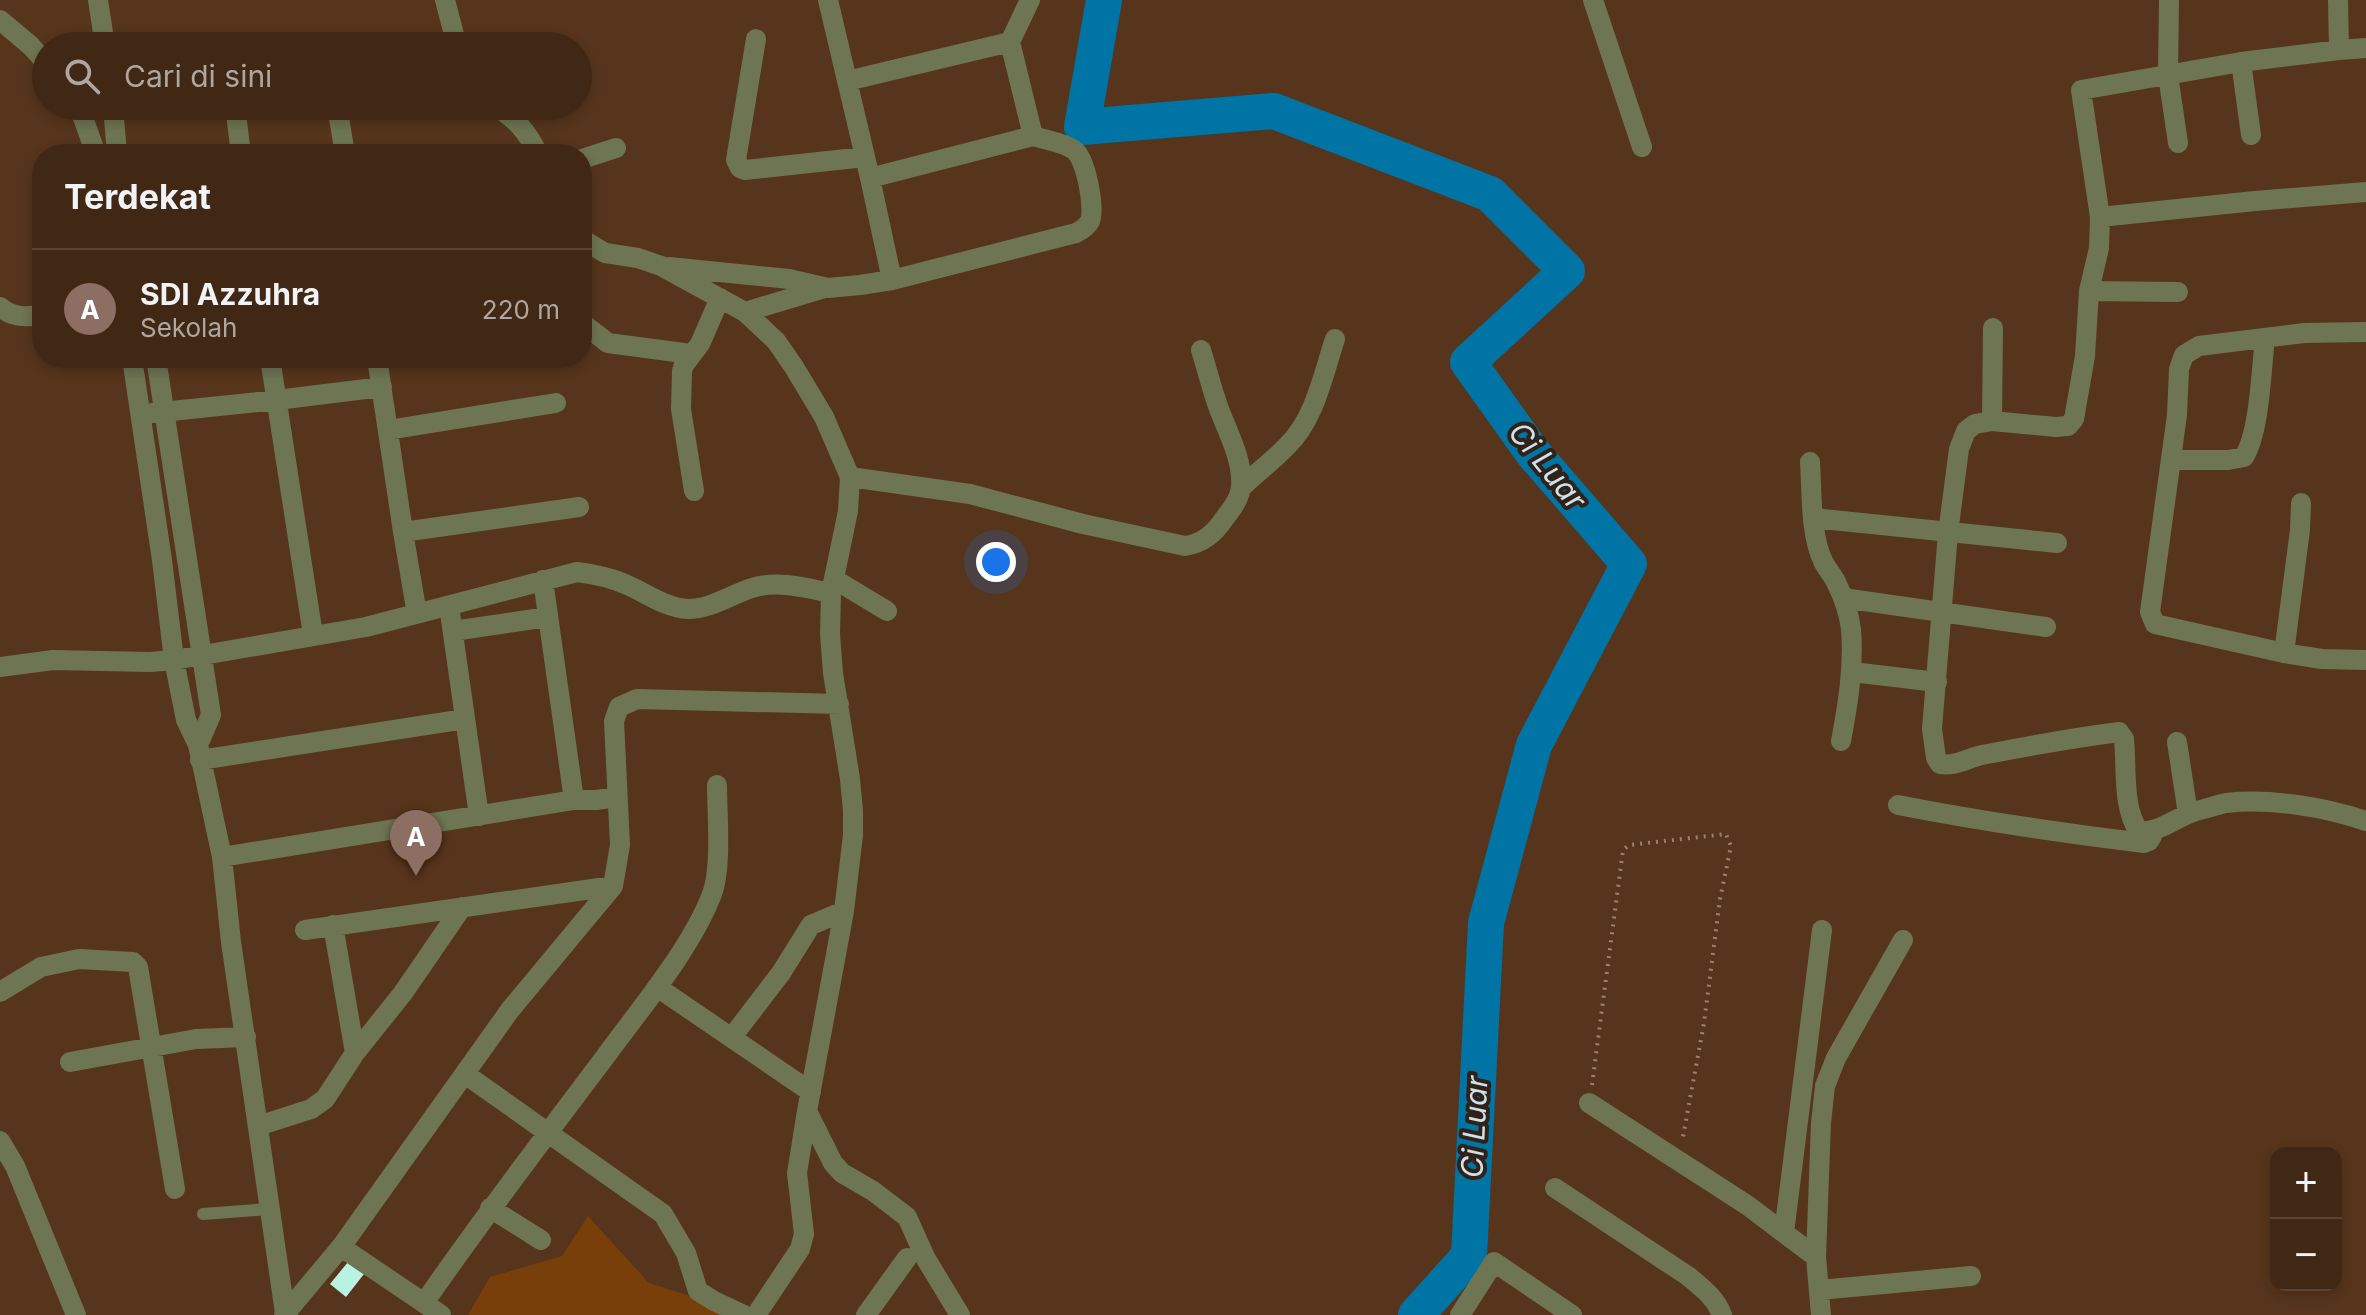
<!DOCTYPE html>
<html lang="id">
<head>
<meta charset="utf-8">
<style>
  body { margin:0; font-family:Inter,sans-serif; background:#4c3422; color:#f1f3f6 }
  .controls { position:absolute; right:24px; bottom:24px; display:grid; overflow:hidden; border-radius:16px; box-shadow:0 4px 12px #0003 }
  .controls button { width:72px; height:72px; display:grid; place-items:center; padding:0; border:0; border-bottom:2px solid #5a4434; background:#412815; color:#f1f3f6; font:40px sans-serif }
  .you { position:absolute; left:996px; top:562px; width:28px; height:28px; margin:-20px; border:6px solid #fff; border-radius:50%; background:#1a73e8; box-shadow:0 0 0 12px #1a73e833 }
  .badge { display:grid; place-items:center; width:52px; height:52px; border-radius:50%; background:#6ec2f3; color:#fff; font-size:26px; font-weight:700 }
  .pin { position:absolute; translate:-50% -66px; filter:drop-shadow(0 2px 4px #0008) }
  .pin::after { content:''; position:absolute; top:42px; width:28px; height:24px; background:inherit; clip-path:polygon(0 0,100% 0,50% 100%) }
  .list { margin:0; padding:0; list-style:none }
  h2 { display:flex; justify-content:space-between; align-items:center; height:104px; margin:0; padding:0 32px; font-size:34px }
  h2 small { font-size:26px; font-weight:400; color:#aea6a0 }
  .list li { display:grid; grid-template-columns:52px 1fr auto; gap:24px; align-items:center; box-sizing:border-box; height:120px; padding:0 32px; border-top:2px solid #5a4434 }
  .list b { display:block; font-size:30px; white-space:nowrap }
  .list p { margin:0; font-size:26px; white-space:nowrap; color:#aea6a0 }
  .list em { font-size:26px; font-style:normal; color:#aea6a0 }
  .icon { flex:none; width:44px; height:44px; fill:none; stroke:currentColor; stroke-width:2; stroke-linecap:round; stroke-linejoin:round }
  .map { position:relative; flex:none; width:2366px; height:1315px; overflow:hidden }
  .search { position:absolute; background:#412815; box-shadow:0 4px 12px #0003; left:32px; top:32px; width:560px; height:88px; display:flex; align-items:center; gap:20px; box-sizing:border-box; padding:0 28px; border-radius:44px; color:#aea6a0; font-size:30px }
  .panel { position:absolute; background:#412815; box-shadow:0 4px 12px #0003; left:32px; top:144px; width:560px; height:224px; border-radius:32px }
  .map>svg:first-child { display:block }
</style>
</head>
<body>
<div class="map">
<svg width="2366" height="1315" viewBox="0 0 2366 1315">
  <rect width="100%" height="100%" fill="#57351c"/>
  <path fill="#783f0a" d="M588 1216 649 1283 699 1299 720 1315H468L490 1277 562 1256Z"/>
  <g fill="none" stroke-linecap="round" stroke-linejoin="round">
    <path stroke="#0074a5" stroke-width="36" d="M1104 0 1082 127 1274 111 1490 194 1567 271 1468 362 1533 453 1629 564 1534 745 1486 923 1469 1256 1416 1315"/>
  </g>
  <path fill="#b9f2e3" d="M348 1262 364 1274 346 1297 330 1284Z"/>
  <g fill="none" stroke-linecap="round" stroke-linejoin="round">
    <path stroke="#9d816c" stroke-width="4" stroke-dasharray="2 6" stroke-linecap="butt" d="M1592 1085 1623 850 1629 845 1726 834 1731 846 1720 899 1704 1023 1682 1142"/>
    <path stroke="#6e7552" stroke-width="12" d="M203 1214 269 1209"/>
    <path stroke="#6e7552" stroke-width="20" d="M98 0 105 46
      M445 0 457 46
      M828 0 870 178 892 280
      M1593 0 1642 147
      M2169 0 2168 75 2178 143
      M2338 0 2339 50 2241 62 2081 90 2100 217 2099 248 2089 291 2085 356 2074 419 2068 426 2056 427 1992 421 1975 424 1966 431 1959 449 1948 533 1932 729 1936 758 1940 764C1954 767 1968 758 1982 755 2028 746 2073 738 2119 732L2124 739C2127 769 2122 807 2139 832 2164 831 2174 818 2196 811 2206 809 2216 805 2226 803 2270 798 2325 807 2366 821
      M0 20 31 46 46 63
      M756 39 736 160 740 168 745 170 865 157
      M2339 50 2366 48
      M2241 62 2251 135
      M847 81 1010 42
      M76 106 82 115 96 154
      M113 106 117 154
      M235 106 241 154
      M337 106 345 154
      M495 106C516 119 527 131 538 154
      M582 159 616 148
      M870 178 1033 136
      M2100 217 2255 201 2366 192
      M582 239 605 253 638 258 661 266 745 312 776 341 794 367 824 417 850 477 848 511 831 593 830 634 833 673 850 779 853 811V835L844 911 807 1111 833 1163 842 1173 873 1191 907 1217 926 1259 960 1315
      M669 267 789 279 828 288 860 285 892 280 1076 233C1082 230 1087 227 1090 221 1095 208 1086 158 1074 150 1063 142 1045 140 1033 136L1010 42 1030 0
      M2089 291 2178 292
      M0 307C13 318 26 317 42 315
      M745 312 825 288
      M582 323 608 343 691 354
      M2366 332 2304 333 2199 346 2184 355 2179 369 2177 415 2150 612 2155 624 2284 653 2322 659 2366 660
      M132 358 162 560 174 660 186 720 198 745 222 857 231 942 285 1313 288 1315
      M156 358 211 715 198 745
      M270 358 313 635
      M377 358 403 532 417 614
      M152 413 277 400 382 387
      M1992 421 1993 328
      M388 430 556 403
      M2171 460H2228L2244 457C2260 431 2261 370 2265 339
      M1810 462C1812 491 1810 534 1823 561 1826 568 1832 574 1836 582 1843 596 1849 614 1851 629 1854 667 1848 704 1841 741
      M850 477 970 494 1083 524 1185 546C1203 543 1214 534 1224 519 1231 510 1240 499 1241 486 1243 460 1228 433 1219 409 1212 390 1207 369 1201 350
      M1241 488C1256 473 1273 461 1287 446 1315 419 1323 375 1335 339
      M694 491 681 409 682 371 684 365 700 344 720 298
      M1813 518 2057 543
      M403 532 579 507
      M834 579 887 611
      M543 580 574 800
      M1843 598 2046 627
      M449 606 479 816
      M453 631 548 617
      M2284 653 2300 530 2301 503
      M0 667 53 660 150 662 174 660 366 627 577 572C593 574 609 577 625 584 645 592 665 608 688 609 711 609 730 595 752 588 778 580 806 588 831 593
      M1852 672 1937 682
      M2177 742 2188 814
      M200 760 465 719
      M1898 805C1980 821 2061 833 2144 843L2149 841 2152 836
      M222 857 574 800H596L617 797
      M333 925 355 1053
      M305 930 613 886
      M657 987 811 1092
      M0 992 41 967 79 959 133 962 138 967 175 1189
      M732 1037 781 973 811 925 844 911
      M70 1062 196 1039 246 1037
      M465 1074 663 1214 686 1253 698 1291 714 1301 744 1315
      M1589 1103 1747 1205 1816 1257
      M258 1126 311 1109 325 1099 355 1053 403 993 462 907
      M0 1141 15 1166 76 1315
      M1555 1188 1688 1276C1701 1287 1716 1298 1722 1315
      M490 1208 541 1240
      M1784 1233 1822 930
      M341 1247 424 1303C482 1219 544 1138 605 1057 640 1009 691 949 712 894 722 868 717 814 717 785
      M1819 1290 1971 1276
      M424 1303 441 1315
      M284 1315 341 1247 510 1010 613 886 620 845 614 721 619 707 637 699 839 704
      M756 1315 800 1249 804 1234 797 1173 807 1111
      M866 1315 907 1258
      M1460 1315 1494 1262 1572 1315
      M1821 1315 1816 1257 1821 1123 1825 1086 1836 1058 1903 940"/>
  </g>
  <g text-anchor="middle" stroke-width="8" stroke-linejoin="round" paint-order="stroke">
    <g font-size="30" font-style="italic" fill="#cde2ef" stroke="#312116">
      <text transform="translate(1547 466) rotate(51)" y="10">Ci Luar</text>
      <text transform="translate(1475 1127) rotate(-87)" y="10">Ci Luar</text>
    </g>
  </g>
</svg>
<div class="controls">
<button>+</button>
<button>−</button>
</div>
<div class="you"></div>
<div class="pin badge" style="left:416px;top:876px;background:#8d6e63">A</div>
<div class="search"><svg class="icon" aria-label="search" viewBox="0 0 24 24"><circle cx="10" cy="10" r="6"/><path d="M15 15l6 6"/></svg>Cari di sini</div>
<section class="panel">
<h2>Terdekat<small></small></h2>
<ul class="list">
<li><span class="badge" style="background:#8d6e63">A</span><div><b>SDI Azzuhra</b><p>Sekolah</p></div><em>220 m</em></li>
</ul>
</section>
</div>
</body>
</html>
